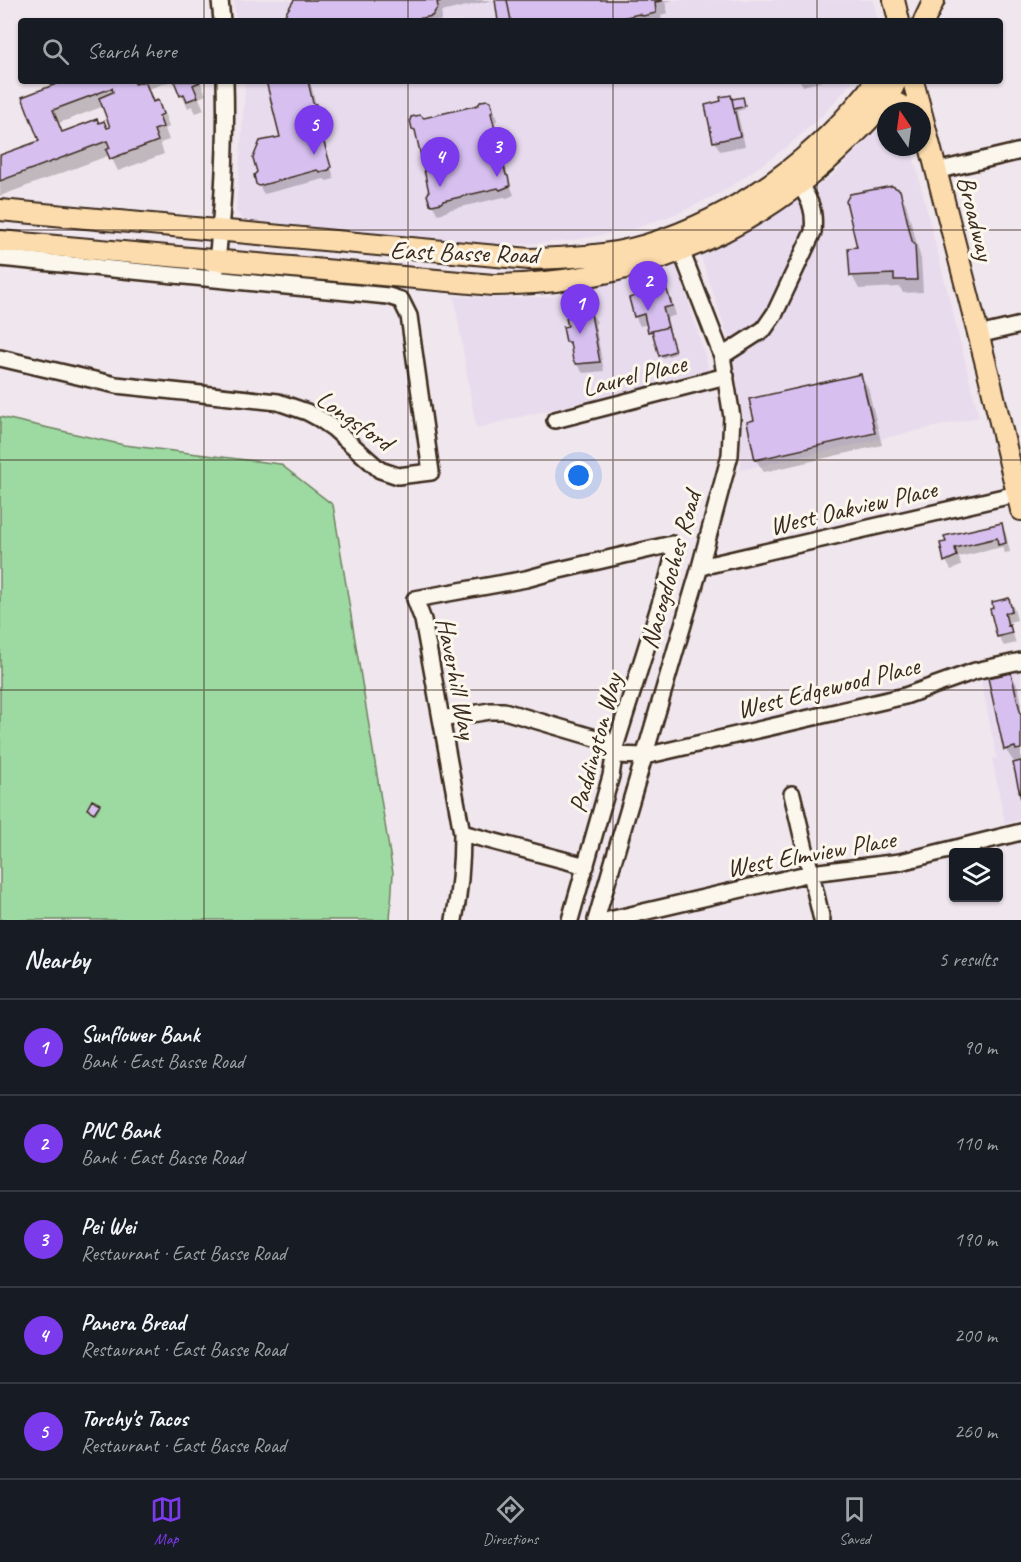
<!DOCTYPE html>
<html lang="en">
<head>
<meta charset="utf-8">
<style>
  body { margin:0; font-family:Caveat,sans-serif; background:#242831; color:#f1f3f6 }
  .controls { position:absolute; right:18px; bottom:18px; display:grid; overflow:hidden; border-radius:6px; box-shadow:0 2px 4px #0004 }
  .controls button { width:54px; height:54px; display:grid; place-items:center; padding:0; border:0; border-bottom:2px solid #363941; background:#171b24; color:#f1f3f6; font:30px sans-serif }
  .compass { position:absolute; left:877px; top:102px; width:54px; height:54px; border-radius:50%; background:#171b24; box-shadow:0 2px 4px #0004; rotate:347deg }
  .you { position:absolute; left:579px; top:476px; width:21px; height:21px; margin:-15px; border:4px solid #fff; border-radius:50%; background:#1a73e8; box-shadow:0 0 0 9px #1a73e833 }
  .badge { display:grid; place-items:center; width:39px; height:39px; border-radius:50%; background:#7c3aed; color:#fff; font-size:20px; font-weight:700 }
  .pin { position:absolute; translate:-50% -50px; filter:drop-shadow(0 2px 3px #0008) }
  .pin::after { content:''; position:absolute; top:32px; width:21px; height:18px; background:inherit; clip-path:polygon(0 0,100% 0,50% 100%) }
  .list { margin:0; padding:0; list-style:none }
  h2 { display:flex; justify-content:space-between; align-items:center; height:78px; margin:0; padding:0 24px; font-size:26px }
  h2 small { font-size:20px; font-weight:400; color:#9ea1a6 }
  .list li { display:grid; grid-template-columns:39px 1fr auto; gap:18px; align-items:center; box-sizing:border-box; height:96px; padding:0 24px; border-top:2px solid #363941 }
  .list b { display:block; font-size:22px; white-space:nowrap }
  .list p { margin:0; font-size:20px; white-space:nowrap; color:#9ea1a6 }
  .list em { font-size:20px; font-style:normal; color:#9ea1a6 }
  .icon { flex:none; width:33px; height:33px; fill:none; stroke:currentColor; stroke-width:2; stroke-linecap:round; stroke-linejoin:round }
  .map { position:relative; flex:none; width:1021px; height:920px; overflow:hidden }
  .search { position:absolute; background:#171b24; box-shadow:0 2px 4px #0004; left:18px; right:18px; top:18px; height:66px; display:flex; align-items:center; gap:15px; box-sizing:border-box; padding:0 21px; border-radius:6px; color:#9ea1a6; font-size:22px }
  .sheet { height:558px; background:#171b24 }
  nav { display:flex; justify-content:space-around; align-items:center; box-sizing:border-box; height:84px; border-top:2px solid #363941; background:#171b24; font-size:16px; color:#9ea1a6 }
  nav a { display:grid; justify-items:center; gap:3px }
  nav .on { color:#7c3aed }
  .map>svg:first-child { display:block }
</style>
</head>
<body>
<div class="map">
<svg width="1021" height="920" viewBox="0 0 1021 920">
  <rect width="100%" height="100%" fill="#f0e6ed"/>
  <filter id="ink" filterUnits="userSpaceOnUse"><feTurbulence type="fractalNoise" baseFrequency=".0167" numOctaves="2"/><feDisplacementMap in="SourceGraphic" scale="12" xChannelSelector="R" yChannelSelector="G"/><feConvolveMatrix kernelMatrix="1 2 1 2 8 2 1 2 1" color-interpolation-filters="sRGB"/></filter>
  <g filter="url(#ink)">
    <path fill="#e8dbee" d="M234 0H873L878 21H236Z
      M244 81H853L824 114 787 147 724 191 683 211 634 229 568 241 507 245 244 220 236 212 245 91Z
      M886 121V147H911L979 417 741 470V403L729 340 701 257 780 212 833 175Z
      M678 265 709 370 476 428 454 296 500 298 547 297 594 288Z
      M1021 667V820L1005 823 992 759 997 758 980 676Z"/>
    <path fill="#9ddaa2" stroke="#6c8260" stroke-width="1.5" d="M0 417 124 445 280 464 333 505 393 873 390 920H0Z"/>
    <path fill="#0003" fill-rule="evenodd" d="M296 0H673L665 2 668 13 661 15 662 21H500L497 3 493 0 441 12 442 17 440 21H282Z
      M69 81H171L149 89 155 103 157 102 165 115 169 127 165 129 169 140 160 143 164 154 118 171 110 155 0 196V157L41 142 24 98ZM104 106 112 128 107 129 99 125 63 133 59 123Z
      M176 81H200L206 95 199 98 204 110 196 113 192 106 188 108Z
      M268 81H310L317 109 320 115 322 123 321 126 334 179 327 181 324 179 264 194 258 184 281 138Z
      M800 81H823L803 86Z
      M730 97 732 100 742 98 744 101 745 109 737 111 745 146 720 151 715 142 706 106 722 102Z
      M490 103 495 112 497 120 495 123 509 182 514 195 507 198 504 197 448 210 446 212 438 214 431 203V192L417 135 413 128 423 119Z
      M899 191 906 204 921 259 923 292 903 293 900 287 859 289 852 276 858 249Z
      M666 289 671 298 676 315 667 318 675 354 662 358 648 324 640 326 635 316Z
      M591 313 597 322 595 324 604 371 583 373 574 361 573 352 567 342Z
      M861 375 868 388 882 445 764 472 756 460Z
      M1001 525 1006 534 1010 552 1005 553 1002 547 959 557 961 566 951 570 946 561 942 544Z
      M1009 600 1014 609 1017 620 1009 622 1016 643 1004 646 998 636 995 609Z
      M1011 674 1018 687 1021 700V794L1014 762 1005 749Z
      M99 805 100 807 96 814 89 809Z"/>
    <path fill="#d7c0f0" stroke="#3b2a1e" stroke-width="1.5" fill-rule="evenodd" d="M294 0H448L437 2 438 7 432 16 408 21H281Z
      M495 0H507L511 21H498Z
      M507 0H662V1L655 2 656 13 643 16 639 14 618 19 617 21H511Z
      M64 81H134L135 84 145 81 153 102 158 100 163 114 159 116 163 127 154 130 158 141 110 159 106 150 110 148 107 141 0 181V155L39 141 22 97ZM112 88 113 92 99 98 110 127 107 128 104 121 99 123 97 119 62 132 53 110Z
      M174 81H199L200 82 193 85 198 97 187 101 184 94 180 96Z
      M266 81H308L313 103 316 104 318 113 316 115 331 167 329 170 320 172 317 170 259 186 256 184 254 175 257 172 253 158 260 141 280 137Z
      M731 95 740 136 713 142 705 105 721 101 720 97Z
      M743 97 745 106 734 109 732 99Z
      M488 100 491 101 493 110 491 113 506 175 508 176 510 186 500 190 498 188 443 201 441 203 432 205 430 204 427 195 429 192 415 130 412 129 410 120 411 117 420 115 424 118 478 105 481 101Z
      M892 186 900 190 912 241 915 245 917 280H894V274L850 276 848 248 857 247 846 201 850 194Z
      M666 287 672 306 663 308 668 327 648 332 644 314 634 317 629 298Z
      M583 305 592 312 591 314 600 362 576 364 573 361 570 342H566L563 327 568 326 566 318 569 315 576 314Z
      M668 327 675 351 659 356 652 331Z
      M861 374 875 433 755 460 747 422 754 420 749 399Z
      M1002 523 1006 543 998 545 997 538 955 548 957 556 944 562 940 543 946 542 944 536Z
      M1009 598 1012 611 1005 613 1008 626 1010 625 1012 633 997 637 990 609 993 608 992 602Z
      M1011 673 1021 715V749L1016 750 1015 747 1004 750 988 678Z
      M1021 761V799L1013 763Z
      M92 800 100 804 94 813 87 809Z"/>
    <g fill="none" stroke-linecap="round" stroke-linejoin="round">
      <g stroke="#3b2a1e" stroke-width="20">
        <path id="minor" d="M220 0 222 21
          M936 171 1021 151
          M0 258 388 296 401 300 409 316 431 472 398 476 380 470 333 428 320 419 307 412 278 402 116 385 0 358
          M216 271C223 208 227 145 225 81
          M978 335 1021 325
          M722 356 764 329 775 313 813 232C815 210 811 203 800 184
          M555 420 726 376
          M700 567 1021 493
          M441 719 490 711H504L616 744
          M615 755 645 756 905 696 975 671 1021 661
          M792 794 822 920
          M462 833 586 866
          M454 920C460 891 462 863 462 833L423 620 415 599 526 579 555 571 672 544 674 554 666 585 616 744 611 776 570 920
          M596 920 700 567 730 455 732 417 722 356 677 240
          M609 920 811 873 900 862 1021 832"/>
      </g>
      <g stroke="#3b2a1e" stroke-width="24">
        <path id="major" d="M894 0 899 21
          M924 21 934 0
          M913 81 921 111
          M882 104H898L911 111
          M922 115 989 376 1021 510
          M0 210 529 259C568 258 609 256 646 245 738 217 819 157 876 81
          M0 241 493 285C630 283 750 239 848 141 865 124 887 104 896 81"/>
      </g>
      <use href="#minor" stroke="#fbf7ec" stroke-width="15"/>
      <use href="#major" stroke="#fcdcac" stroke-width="20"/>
    </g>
  </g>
  <path fill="none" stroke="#3b2a1e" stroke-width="1.5" stroke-opacity="0.55" d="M204 0V21M408 0V21M613 0V21M817 0V21M204 81V920M408 81V920M613 81V920M817 81V920M0 230H1021M0 460H1021M0 690H1021"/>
  <g text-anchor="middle" stroke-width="6" stroke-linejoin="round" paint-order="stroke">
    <g font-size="26" fill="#3b2a1e" stroke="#fbf7ec">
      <text transform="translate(976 218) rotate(76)" y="9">Broadway</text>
      <text transform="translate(464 252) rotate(2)" y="9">East Basse Road</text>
      <text transform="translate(634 375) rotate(-14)" y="9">Laurel Place</text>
      <text transform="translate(355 420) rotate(35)" y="9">Longsford</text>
      <text transform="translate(853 507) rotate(-13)" y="9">West Oakview Place</text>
      <text transform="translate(670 570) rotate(-74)" y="9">Nacogdoches Road</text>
      <text transform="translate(457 678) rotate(79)" y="9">Haverhill Way</text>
      <text transform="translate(828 687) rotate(-14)" y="9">West Edgewood Place</text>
      <text transform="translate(595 743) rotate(-75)" y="9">Paddington Way</text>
      <text transform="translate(811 853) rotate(-10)" y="9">West Elmview Place</text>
    </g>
  </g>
</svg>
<div class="controls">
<button><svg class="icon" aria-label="layers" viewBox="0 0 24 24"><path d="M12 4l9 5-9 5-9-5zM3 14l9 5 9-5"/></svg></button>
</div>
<svg class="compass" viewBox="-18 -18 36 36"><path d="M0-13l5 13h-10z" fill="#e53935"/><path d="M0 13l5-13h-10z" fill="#9ea1a6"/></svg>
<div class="you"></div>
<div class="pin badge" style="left:580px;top:334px">1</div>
<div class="pin badge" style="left:648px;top:311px">2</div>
<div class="pin badge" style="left:497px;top:177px">3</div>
<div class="pin badge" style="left:440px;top:187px">4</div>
<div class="pin badge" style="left:314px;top:155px">5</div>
<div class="search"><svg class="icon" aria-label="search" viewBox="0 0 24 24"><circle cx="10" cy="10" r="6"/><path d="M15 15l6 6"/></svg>Search here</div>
</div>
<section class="sheet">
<h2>Nearby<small>5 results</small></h2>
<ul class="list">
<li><span class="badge">1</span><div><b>Sunflower Bank</b><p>Bank · East Basse Road</p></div><em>90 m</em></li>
<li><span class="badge">2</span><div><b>PNC Bank</b><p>Bank · East Basse Road</p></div><em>110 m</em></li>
<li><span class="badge">3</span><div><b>Pei Wei</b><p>Restaurant · East Basse Road</p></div><em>190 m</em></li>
<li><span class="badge">4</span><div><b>Panera Bread</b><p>Restaurant · East Basse Road</p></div><em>200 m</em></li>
<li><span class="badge">5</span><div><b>Torchy's Tacos</b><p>Restaurant · East Basse Road</p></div><em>260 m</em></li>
</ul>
</section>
<nav>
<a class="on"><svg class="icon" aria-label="map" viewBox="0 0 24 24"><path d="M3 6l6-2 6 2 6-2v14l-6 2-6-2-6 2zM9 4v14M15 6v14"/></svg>Map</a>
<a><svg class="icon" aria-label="directions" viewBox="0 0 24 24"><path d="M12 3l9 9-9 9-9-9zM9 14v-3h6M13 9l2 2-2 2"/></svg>Directions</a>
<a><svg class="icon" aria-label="saved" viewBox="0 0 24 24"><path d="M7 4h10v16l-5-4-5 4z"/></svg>Saved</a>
</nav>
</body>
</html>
